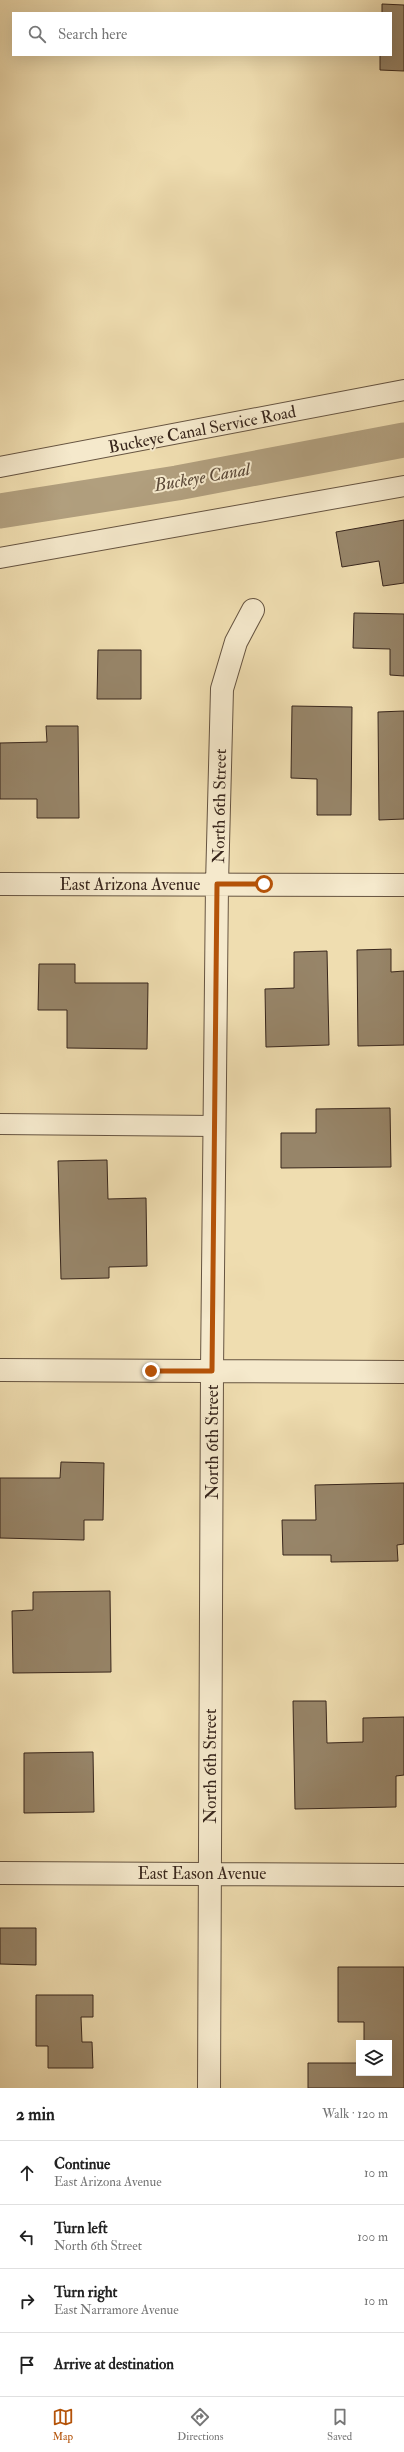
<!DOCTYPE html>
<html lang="en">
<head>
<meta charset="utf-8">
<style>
  body { margin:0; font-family:"IM FELL Double Pica",serif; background:#f2f2f2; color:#222 }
  .controls { position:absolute; right:12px; bottom:12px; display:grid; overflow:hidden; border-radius:0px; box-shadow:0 4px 16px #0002 }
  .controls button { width:36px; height:36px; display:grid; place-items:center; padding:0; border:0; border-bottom:1px solid #e0e0e0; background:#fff; color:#222; font:20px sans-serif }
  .stop { position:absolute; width:12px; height:12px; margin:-9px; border:3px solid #b45309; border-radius:50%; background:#fff }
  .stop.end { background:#b45309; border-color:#fff; box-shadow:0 1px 4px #0008 }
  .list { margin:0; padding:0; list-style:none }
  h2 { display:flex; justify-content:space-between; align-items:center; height:52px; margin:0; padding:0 16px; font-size:17px }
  h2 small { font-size:13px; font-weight:400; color:#767676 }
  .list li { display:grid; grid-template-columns:26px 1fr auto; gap:12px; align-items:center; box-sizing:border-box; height:64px; padding:0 16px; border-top:1px solid #e0e0e0 }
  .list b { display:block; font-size:15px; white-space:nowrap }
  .list p { margin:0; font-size:13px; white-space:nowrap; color:#767676 }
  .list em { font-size:13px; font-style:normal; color:#767676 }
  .icon { flex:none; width:22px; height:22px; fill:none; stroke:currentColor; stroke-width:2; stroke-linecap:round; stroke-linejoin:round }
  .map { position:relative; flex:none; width:404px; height:2088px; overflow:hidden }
  .search { position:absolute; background:#fff; box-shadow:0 4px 16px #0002; left:12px; right:12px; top:12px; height:44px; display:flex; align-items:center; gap:10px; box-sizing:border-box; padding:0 14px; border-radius:0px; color:#767676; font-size:15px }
  .sheet { height:308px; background:#fff }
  nav { display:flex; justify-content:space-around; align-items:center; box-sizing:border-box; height:56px; border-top:1px solid #e0e0e0; background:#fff; font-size:11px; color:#767676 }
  nav a { display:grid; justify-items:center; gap:2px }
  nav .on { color:#b45309 }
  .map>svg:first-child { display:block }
</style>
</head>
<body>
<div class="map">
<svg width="404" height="2088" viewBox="0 0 404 2088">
  <rect width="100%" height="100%" fill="#efddb0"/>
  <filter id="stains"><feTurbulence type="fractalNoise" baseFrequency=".005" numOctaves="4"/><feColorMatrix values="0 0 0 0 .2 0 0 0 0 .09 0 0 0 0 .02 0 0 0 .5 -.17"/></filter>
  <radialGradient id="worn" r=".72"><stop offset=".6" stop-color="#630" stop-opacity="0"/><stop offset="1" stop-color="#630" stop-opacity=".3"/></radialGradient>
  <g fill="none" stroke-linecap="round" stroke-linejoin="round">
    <path stroke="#b19f7e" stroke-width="35" d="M0 511 177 483 404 440"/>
  </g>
  <path fill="#978569" stroke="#38261c" d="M382 4 404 5V71L380 70V55H391V13H382Z
    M404 520V583L383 586 379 561 342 567 336 532Z
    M354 613 404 614V676L390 675V649L353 648Z
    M98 650H141V699H97Z
    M292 706 352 707 351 815H317V779L291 778Z
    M404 711V819L379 820 378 712Z
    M46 726H78L79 818H37V799H0V743L47 742Z
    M391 949V972L404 971V1045L358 1046 357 950Z
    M327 951 329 1045 266 1047 265 989 294 988V952Z
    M39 964H75V983H148L147 1049 67 1048V1010H38Z
    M390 1108 391 1167 281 1168V1133H316V1109Z
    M107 1160 108 1199 146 1198 147 1266 109 1267V1278L61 1279 58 1161Z
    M61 1462 104 1463 103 1520H84V1540L0 1538V1478H60Z
    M404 1483V1544L397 1545 398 1561 331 1562V1555H283L282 1520H316L315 1485Z
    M110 1591 111 1672 13 1673 12 1611 33 1610V1592Z
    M293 1701H326L327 1743 363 1742V1718L404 1717V1775L396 1776V1807L295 1809Z
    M93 1752 94 1812 24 1813V1753Z
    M0 1928H36V1965L0 1964Z
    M338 1967H404V2088H308V2063H359V2073H389V2043H364V2022H338Z
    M36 1995H93V2017H81L82 2042H92L93 2068H48V2046H36Z"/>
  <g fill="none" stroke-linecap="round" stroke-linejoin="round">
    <g stroke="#665441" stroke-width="22">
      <path id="lane" d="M0 467 404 390
        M0 558 404 486
        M0 1124 215 1126"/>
    </g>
    <g stroke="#665441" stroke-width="24">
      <path id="street" d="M0 884 404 885
        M0 1370 404 1372
        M0 1873 404 1875
        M209 2088 212 1371 217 884 222 689 236 642 253 610"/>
    </g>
    <use href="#lane" stroke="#f5e9cc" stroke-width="20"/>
    <use href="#street" stroke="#f5e9cc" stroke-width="22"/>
  </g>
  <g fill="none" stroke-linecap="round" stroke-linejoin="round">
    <path stroke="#b45309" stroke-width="5" d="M151 1371H212L217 884H264"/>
  </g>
  <g text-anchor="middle" stroke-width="4" stroke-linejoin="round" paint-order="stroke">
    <g font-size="17" fill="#38261c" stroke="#f5e9cc">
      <text transform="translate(202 429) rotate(-11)" y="6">Buckeye Canal Service Road</text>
      <text transform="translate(219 806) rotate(-89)" y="6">North 6th Street</text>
      <text x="130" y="890">East Arizona Avenue</text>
      <text transform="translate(212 1442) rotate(-90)" y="6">North 6th Street</text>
      <text transform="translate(210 1766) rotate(-90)" y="6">North 6th Street</text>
      <text x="202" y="1879">East Eason Avenue</text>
    </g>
    <g font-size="18" font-style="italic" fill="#5c4a39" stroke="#f5e9cc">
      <text transform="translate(202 477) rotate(-10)" y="6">Buckeye Canal</text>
    </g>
  </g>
  <rect width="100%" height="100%" filter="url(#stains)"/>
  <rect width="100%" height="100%" fill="url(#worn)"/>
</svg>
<div class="controls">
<button><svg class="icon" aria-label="layers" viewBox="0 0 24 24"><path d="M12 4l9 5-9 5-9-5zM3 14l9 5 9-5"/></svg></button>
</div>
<div class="stop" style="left:264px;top:884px"></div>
<div class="stop end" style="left:151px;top:1371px"></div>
<div class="search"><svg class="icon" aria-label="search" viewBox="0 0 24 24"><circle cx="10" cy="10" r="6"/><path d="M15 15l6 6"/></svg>Search here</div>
</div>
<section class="sheet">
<h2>2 min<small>Walk · 120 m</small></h2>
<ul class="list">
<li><svg class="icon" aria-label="ahead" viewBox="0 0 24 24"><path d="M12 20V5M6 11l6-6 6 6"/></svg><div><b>Continue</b><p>East Arizona Avenue</p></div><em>10 m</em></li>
<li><svg class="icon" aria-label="left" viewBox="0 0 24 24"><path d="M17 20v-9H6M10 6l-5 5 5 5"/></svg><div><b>Turn left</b><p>North 6th Street</p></div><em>100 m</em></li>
<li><svg class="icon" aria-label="right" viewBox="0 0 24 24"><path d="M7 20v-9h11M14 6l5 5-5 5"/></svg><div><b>Turn right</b><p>East Narramore Avenue</p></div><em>10 m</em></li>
<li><svg class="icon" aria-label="arrive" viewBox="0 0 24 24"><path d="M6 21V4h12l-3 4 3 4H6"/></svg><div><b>Arrive at destination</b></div></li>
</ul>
</section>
<nav>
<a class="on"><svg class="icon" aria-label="map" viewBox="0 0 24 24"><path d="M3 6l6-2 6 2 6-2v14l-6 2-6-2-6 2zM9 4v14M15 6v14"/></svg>Map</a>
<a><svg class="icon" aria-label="directions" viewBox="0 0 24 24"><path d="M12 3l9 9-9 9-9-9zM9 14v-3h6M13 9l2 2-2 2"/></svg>Directions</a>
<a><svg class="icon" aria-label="saved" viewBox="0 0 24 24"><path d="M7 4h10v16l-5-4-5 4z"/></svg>Saved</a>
</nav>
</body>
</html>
